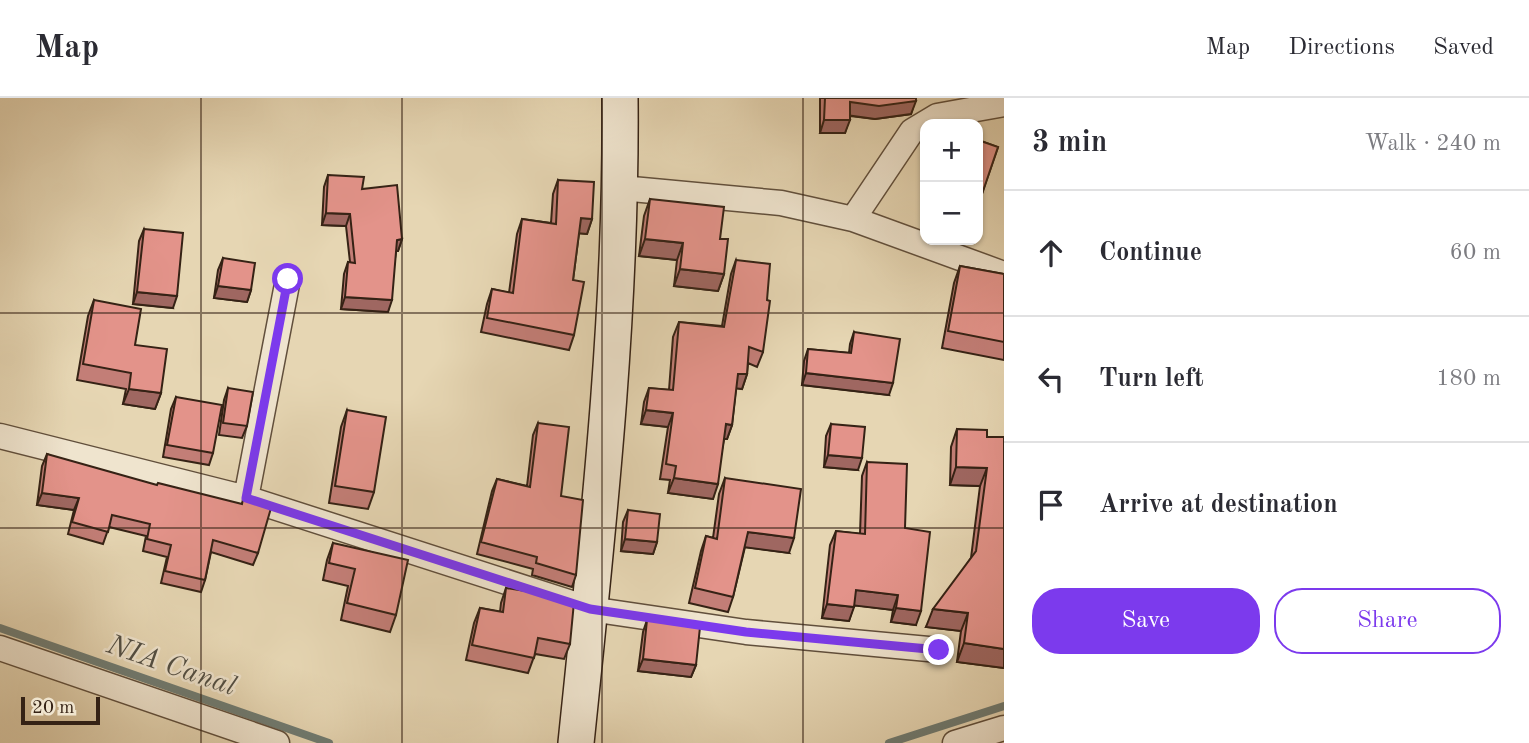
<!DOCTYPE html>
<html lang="en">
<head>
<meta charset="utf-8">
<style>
  body { margin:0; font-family:"Old Standard TT",serif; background:#f2f2f3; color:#2b2b33 }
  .controls { position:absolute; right:21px; top:21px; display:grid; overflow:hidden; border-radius:14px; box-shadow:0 2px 5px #0004 }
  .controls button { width:63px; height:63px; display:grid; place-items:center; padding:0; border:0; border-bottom:2px solid #e1e1e2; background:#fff; color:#2b2b33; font:35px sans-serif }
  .scale { position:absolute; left:21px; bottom:18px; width:79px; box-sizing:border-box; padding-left:7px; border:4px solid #352215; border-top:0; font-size:19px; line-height:24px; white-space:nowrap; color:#352215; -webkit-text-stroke:5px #efe4ce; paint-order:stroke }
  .stop { position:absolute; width:21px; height:21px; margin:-16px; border:5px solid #7c3aed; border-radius:50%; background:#fff }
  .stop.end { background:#7c3aed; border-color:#fff; box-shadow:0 2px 7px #0008 }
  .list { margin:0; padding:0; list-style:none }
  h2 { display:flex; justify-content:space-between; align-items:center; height:91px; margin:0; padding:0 28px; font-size:30px }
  h2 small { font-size:23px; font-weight:400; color:#7c7c81 }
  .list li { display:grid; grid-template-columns:46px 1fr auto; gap:21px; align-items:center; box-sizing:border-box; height:126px; padding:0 28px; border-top:2px solid #e1e1e2 }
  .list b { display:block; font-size:26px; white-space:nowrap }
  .list em { font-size:23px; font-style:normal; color:#7c7c81 }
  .actions { display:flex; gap:14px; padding:21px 28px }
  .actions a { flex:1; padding:16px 0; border:2px solid #7c3aed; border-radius:28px; text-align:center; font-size:24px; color:#7c3aed }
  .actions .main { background:#7c3aed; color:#fff }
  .icon { flex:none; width:38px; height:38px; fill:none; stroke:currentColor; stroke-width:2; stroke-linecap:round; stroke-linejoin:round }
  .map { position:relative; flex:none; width:1004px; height:645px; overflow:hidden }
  header { display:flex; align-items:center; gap:42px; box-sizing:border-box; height:98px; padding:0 35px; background:#fff; border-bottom:2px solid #e1e1e2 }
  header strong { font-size:33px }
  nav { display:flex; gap:38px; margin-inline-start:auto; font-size:24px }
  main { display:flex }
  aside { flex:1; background:#fff }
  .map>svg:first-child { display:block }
</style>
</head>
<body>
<header>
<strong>Map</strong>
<nav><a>Map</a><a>Directions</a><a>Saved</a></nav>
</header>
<main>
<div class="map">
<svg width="1004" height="645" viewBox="0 0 1004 645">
  <rect width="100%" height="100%" fill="#e6d6b3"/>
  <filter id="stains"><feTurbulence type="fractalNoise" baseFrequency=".00286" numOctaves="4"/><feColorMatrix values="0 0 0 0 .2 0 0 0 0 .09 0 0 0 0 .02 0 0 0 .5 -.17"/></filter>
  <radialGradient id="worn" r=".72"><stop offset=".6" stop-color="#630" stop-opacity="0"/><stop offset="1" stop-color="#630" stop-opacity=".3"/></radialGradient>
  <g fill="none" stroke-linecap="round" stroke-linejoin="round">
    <path stroke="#707c73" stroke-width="8" d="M0 530 329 645
      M889 645 1004 608"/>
    <g stroke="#614f3c" stroke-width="27">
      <path id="street" d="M621 90 781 105 853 121 1004 176
        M853 121 912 33 937 18 1004 6
        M288 181 246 400 590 511 746 534 939 552
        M0 338 246 400
        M0 550 277 645
        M955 645 1004 630"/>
    </g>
    <g stroke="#352215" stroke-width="38">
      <path id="secondary" d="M576 645C598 431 622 215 620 0"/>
    </g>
    <use href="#street" stroke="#efe4ce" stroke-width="24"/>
    <use href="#secondary" stroke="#efe4ce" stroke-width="35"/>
  </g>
  <path fill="#c37e77" stroke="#352215" stroke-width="2" d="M820 0H916L911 16 875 21 850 18 845 35H820Z
    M978 42 998 49 978 107Z
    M328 77 362 91 402 141 398 153H396L388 214 341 211 344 176 348 164H350L346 128 322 127 324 89Z
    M558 82 592 121 587 136 579 135 573 182 574 237 569 252 481 234 487 206 492 191 509 195 517 136 522 121 551 125 553 96Z
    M650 101 720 141 724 176 718 193 674 188 677 162 639 158 644 118Z
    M144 131 173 210 133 206 139 143Z
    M223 160 251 192 247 204 214 200 218 172Z
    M736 162 763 254 757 269 748 265 747 276 742 291 736 290 732 327 727 341H724L713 401 668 395 670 382 660 381 668 329 641 326 644 304 649 290 669 292 673 239 679 224 722 228 731 176Z
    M960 168 1004 176V262L942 250 954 185Z
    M94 202 135 247 161 295 155 311 123 306 126 291 77 282 88 218Z
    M854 234 889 297 802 287 804 263 808 251 849 255 850 246Z
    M228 290 247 328 242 340 219 337 224 302Z
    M176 299 213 355 209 367 163 359 171 311Z
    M347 312 374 394 368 411 329 405 341 329Z
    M538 325 561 398 576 477 572 489 532 477 533 471 477 456 492 393 497 381 527 388 533 337Z
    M831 326 858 372 824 369 826 338Z
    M957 331 987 339H1004V570L957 564 961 533 926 529 971 460 980 388 950 387 951 349Z
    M47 356 258 455 253 467 211 454 205 482 201 494 161 485 167 459 143 453 146 438 109 429 103 446 68 436 74 412 37 407 42 368Z
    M867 364 905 430 916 527 891 524 893 512 854 507 849 523 822 520 830 447 836 433 860 436 862 378Z
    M725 380 789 455 745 449 733 499 728 514 689 505 701 453 706 438 713 440 719 396Z
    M628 412 657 444 653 456 621 453 623 424Z
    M333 445 396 517 390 534 341 522 348 488 323 482 327 462Z
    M506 490 570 546 564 561 535 556 528 575 466 562 474 525 480 510 500 514 501 505Z
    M647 522 696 567 691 579 638 573 643 534Z"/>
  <path fill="#9f6761" stroke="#352215" stroke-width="2" d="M916 3 911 16 875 21 846 17 850 4Z
    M824 22H850L845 35H820Z
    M326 115 350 116 346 128 322 127Z
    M581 120 592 121 587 136 575 135Z
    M402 141 398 153 393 154 397 142Z
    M645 141 683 145 677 162 639 158Z
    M680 171 724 176 718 193 674 188Z
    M218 188 251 192 247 204 214 200Z
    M137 194 177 198 173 210 133 206Z
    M345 199 392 202 388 214 341 211Z
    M806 275 893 285 889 297 802 287Z
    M738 276H747L742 291 732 290Z
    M129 291 161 295 155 311 123 306Z
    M646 312 673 315 668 329 641 326Z
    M726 326 732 327 727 341H721Z
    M828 357 862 360 858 372 824 369Z
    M956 369 987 370 980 388 950 387Z
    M674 380 718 386 713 401 668 395Z
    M42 395 79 400 74 412 37 407Z
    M748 434 794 440 789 455 743 449Z
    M625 441 657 444 653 456 621 453Z
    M856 492 898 497 893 512 850 507Z
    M827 506 854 509 849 523 822 520Z
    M896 510 921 513 916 527 891 524Z
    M933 511 968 515 961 533 926 529Z
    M964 545 1004 551V570L957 564Z
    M643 561 696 567 691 579 638 573Z"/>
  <path fill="#e3938a" stroke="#352215" stroke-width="2" d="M825 0H916V3L879 8 850 4V22H824Z
    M978 42 998 49 982 96 978 94Z
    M328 77 364 79 362 91 397 87 402 141 397 142 392 202 345 199 348 164 355 165 350 116 326 115Z
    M558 82 594 84 592 121 581 120 573 182 584 184 574 237 487 220 492 191 513 195 522 121 556 126Z
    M650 101 724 109 720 141H728L724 176 680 171 683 145 645 141Z
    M144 131 183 135 177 198 137 194Z
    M223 160 255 165 251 192 218 188Z
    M736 162 770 166 767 202 770 203 763 254 749 249 747 276H738L732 327 726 326 718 386 674 380 676 368 666 366 673 315 646 312 649 290 673 292 679 224 724 229Z
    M960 168 1004 176V244L948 233Z
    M94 202 141 211 135 247 167 251 161 295 129 291 131 275 83 266Z
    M854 234 900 241 893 285 806 275 808 251 851 255Z
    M228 290 253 294 247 328 223 325Z
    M176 299 222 307 213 355 167 347Z
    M347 312 386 319 374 394 335 388Z
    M538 325 569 329 561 398 583 402 576 477 536 465 537 459 481 444 497 381 530 389Z
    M831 326 865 329 862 360 828 357Z
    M957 331 987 332V339H1004V551L964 545 968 515 933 511 976 453 987 370 956 369Z
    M47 356 157 387 158 385 242 406 243 401 271 410 258 455 213 442 205 482 165 473 171 447 147 441 150 426 112 417 108 434 72 424 79 400 42 395Z
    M867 364 907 366 905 430 930 434 921 513 896 510 898 497 856 492 854 509 827 506 836 433 865 436Z
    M725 380 801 391 794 440 748 434 733 499 695 490 706 438 717 441Z
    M628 412 660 416 657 444 625 441Z
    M333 445 408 462 396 517 347 505 355 471 329 465Z
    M506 490 532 494V491L574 504 570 546 538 540 534 560 472 547 480 510 503 514Z
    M647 522 700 529 696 567 643 561Z"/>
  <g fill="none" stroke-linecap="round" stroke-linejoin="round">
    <path stroke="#7c3aed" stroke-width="9" d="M288 181 246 400 590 511 746 534 939 552"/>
  </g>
  <path fill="none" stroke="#352215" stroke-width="2" stroke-opacity="0.55" d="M201 0V645M402 0V645M602 0V645M803 0V645M0 215H1004M0 430H1004"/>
  <g text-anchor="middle" stroke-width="5" stroke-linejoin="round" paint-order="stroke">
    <g font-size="28" font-style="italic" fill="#524f44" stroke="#efe4ce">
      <text transform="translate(172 566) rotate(19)" y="10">NIA Canal</text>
    </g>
  </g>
  <rect width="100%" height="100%" filter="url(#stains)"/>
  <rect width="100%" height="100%" fill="url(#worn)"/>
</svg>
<div class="controls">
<button>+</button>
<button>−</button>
</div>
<div class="scale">20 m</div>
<div class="stop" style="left:288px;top:181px"></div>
<div class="stop end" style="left:939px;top:552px"></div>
</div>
<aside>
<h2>3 min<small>Walk · 240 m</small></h2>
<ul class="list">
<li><svg class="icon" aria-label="ahead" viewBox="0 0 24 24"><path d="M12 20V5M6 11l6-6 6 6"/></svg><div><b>Continue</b></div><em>60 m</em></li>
<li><svg class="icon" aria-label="left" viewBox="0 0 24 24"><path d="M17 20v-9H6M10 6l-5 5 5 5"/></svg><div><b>Turn left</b></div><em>180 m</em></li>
<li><svg class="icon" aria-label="arrive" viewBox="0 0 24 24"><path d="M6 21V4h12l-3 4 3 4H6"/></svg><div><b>Arrive at destination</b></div></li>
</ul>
<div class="actions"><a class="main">Save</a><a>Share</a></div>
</aside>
</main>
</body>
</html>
